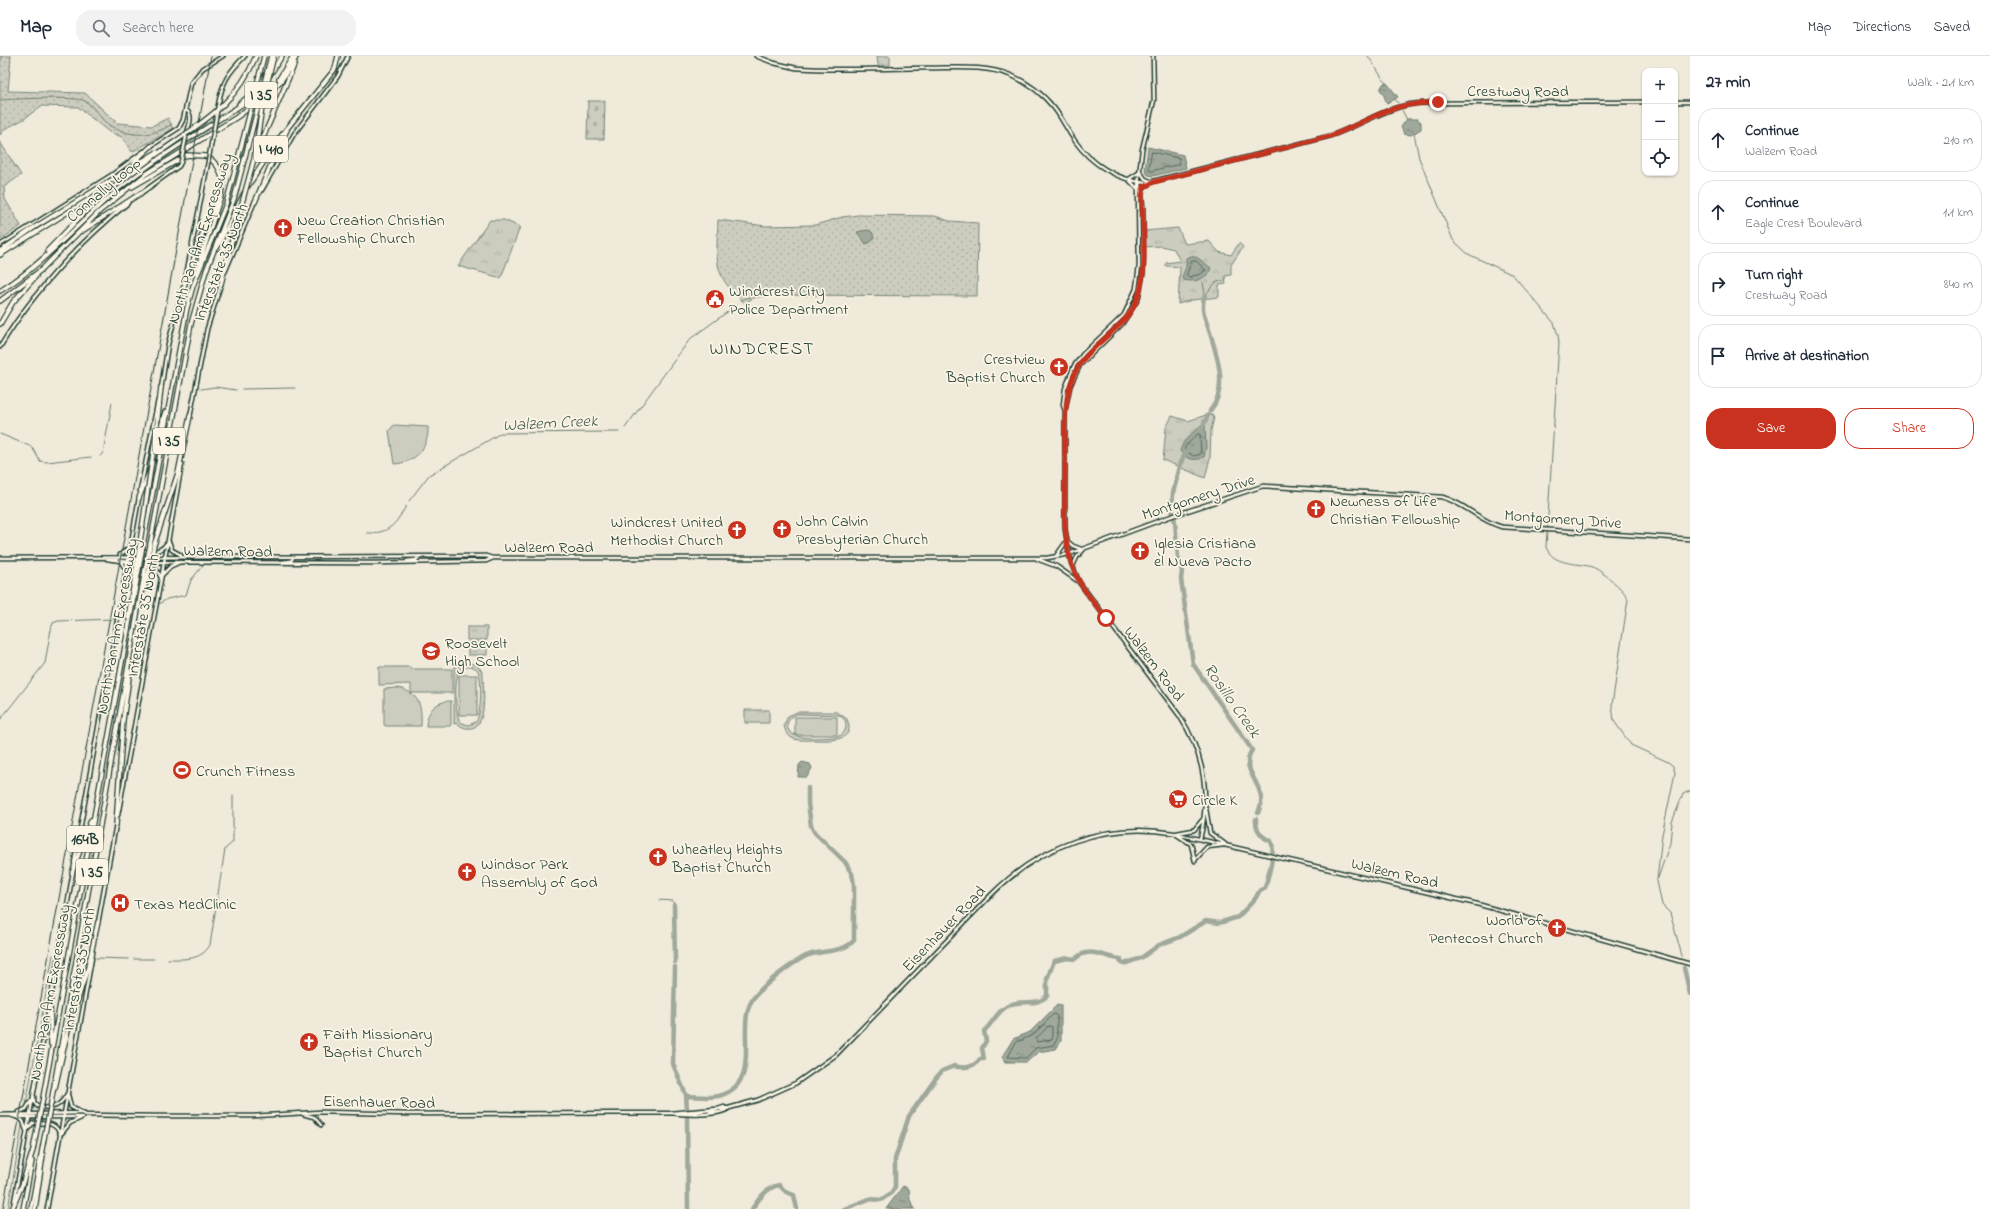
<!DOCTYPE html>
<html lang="en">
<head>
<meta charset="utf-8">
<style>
  body { margin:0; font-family:"Indie Flower",sans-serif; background:#f2f2f3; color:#1f2937 }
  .controls { position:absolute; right:12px; top:12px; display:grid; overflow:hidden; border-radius:8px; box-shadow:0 1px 3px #0004 }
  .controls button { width:36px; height:36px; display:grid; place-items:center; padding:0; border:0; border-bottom:1px solid #e0e1e3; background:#fff; color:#1f2937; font:20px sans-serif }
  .stop { position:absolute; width:12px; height:12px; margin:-9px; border:3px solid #c8321e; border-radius:50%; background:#fff }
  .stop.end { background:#c8321e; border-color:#fff; box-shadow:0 1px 4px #0008 }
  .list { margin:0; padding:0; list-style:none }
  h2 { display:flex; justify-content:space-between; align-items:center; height:52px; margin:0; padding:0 16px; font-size:17px }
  h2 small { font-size:13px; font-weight:400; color:#747a83 }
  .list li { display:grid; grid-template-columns:26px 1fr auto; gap:12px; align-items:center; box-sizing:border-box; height:64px; margin:0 8px 8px; padding:0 8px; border:1px solid #e0e1e3; border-radius:16px }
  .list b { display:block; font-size:15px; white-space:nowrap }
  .list p { margin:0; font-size:13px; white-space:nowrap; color:#747a83 }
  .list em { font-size:13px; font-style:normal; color:#747a83 }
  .actions { display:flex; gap:8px; padding:12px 16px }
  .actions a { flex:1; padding:9px 0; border:1px solid #c8321e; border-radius:16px; text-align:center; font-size:14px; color:#c8321e }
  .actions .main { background:#c8321e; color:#fff }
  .icon { flex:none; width:22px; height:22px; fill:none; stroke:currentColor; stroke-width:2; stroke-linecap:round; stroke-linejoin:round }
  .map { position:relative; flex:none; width:1690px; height:1153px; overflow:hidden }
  header { display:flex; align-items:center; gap:24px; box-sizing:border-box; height:56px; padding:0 20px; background:#fff; border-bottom:1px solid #e0e1e3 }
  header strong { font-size:19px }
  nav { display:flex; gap:22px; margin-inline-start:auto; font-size:14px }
  .search { width:280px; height:36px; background:#f2f2f3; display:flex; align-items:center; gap:10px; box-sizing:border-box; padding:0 14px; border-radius:16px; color:#747a83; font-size:15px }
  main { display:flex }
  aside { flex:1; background:#fff }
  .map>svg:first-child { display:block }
</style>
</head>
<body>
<header>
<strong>Map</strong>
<div class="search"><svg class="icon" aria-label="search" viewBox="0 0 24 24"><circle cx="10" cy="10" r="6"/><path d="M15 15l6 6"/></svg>Search here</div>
<nav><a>Map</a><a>Directions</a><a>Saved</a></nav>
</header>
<main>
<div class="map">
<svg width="1690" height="1153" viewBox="0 0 1690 1153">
  <defs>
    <pattern id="grass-dots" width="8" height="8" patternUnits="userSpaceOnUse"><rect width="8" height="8" fill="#cccdbf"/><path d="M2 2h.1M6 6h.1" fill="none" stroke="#afb1a5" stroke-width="1.8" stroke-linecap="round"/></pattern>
    <pattern id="cemetery-stones" width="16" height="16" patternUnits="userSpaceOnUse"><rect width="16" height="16" fill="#cccdbf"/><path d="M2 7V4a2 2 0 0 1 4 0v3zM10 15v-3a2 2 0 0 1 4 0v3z" fill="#afb1a5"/></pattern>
    <pattern id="park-tufts" width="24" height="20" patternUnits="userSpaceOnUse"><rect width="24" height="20" fill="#cccdbf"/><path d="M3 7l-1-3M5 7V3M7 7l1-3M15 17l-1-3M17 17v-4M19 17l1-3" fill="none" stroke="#afb1a5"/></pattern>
    <pattern id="water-ripples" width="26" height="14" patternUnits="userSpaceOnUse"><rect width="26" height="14" fill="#9fa89a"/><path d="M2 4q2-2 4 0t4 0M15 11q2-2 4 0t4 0" fill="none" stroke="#818a7e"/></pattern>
  </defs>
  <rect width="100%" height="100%" fill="#efeada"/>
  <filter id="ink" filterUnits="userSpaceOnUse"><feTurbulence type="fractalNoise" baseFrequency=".025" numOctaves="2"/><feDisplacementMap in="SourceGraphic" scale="8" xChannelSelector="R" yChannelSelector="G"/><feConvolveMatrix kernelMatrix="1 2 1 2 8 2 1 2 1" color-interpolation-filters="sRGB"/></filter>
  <g filter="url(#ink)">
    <path fill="url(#grass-dots)" stroke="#76857a" d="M0 0H11L8 35 85 37 117 67 152 70 168 62 173 73 132 96 122 81 109 76 78 51 41 50 24 63 5 73 0 79Z
      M0 86 21 119 4 131 5 143 21 170 0 184Z
      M858 159 935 160 949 165 978 167 977 240 770 239 753 242 745 247C711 219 717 204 718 164L766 170 815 169 842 161Z"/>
    <path fill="url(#cemetery-stones)" stroke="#76857a" d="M588 45H605L604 83H587Z"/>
    <path fill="url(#park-tufts)" stroke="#76857a" d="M877 0H890V9H878Z
      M490 164H504L520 171 501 222 458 210Z
      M1178 172 1185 188 1209 185 1219 196 1231 199 1239 187 1243 191 1231 209V219L1225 220 1226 228 1219 229V241L1192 244 1178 248 1180 211 1166 210V207L1180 205 1174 193 1161 190 1144 191 1145 175Z
      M1206 359H1212L1214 362 1211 374 1210 402 1205 422 1163 404 1166 372 1172 360 1188 365Z
      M467 571H487V584H467Z
      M468 586H487V599H468Z
      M745 654H769V667H745Z"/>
    <path fill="#cccdbf" stroke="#76857a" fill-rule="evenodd" d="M394 369 428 371C429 392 415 407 394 408L389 375Z
      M464 607C473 606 480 609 483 619 483 632 488 668 472 672 466 673 461 671 457 667L454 668V610L457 612ZM470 610C474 611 478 613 479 618 482 626 481 659 476 666L468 669 460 666C455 658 454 620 460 613Z
      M379 611H410L411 613H452V637H411V628L379 629Z
      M459 619H477V659H459Z
      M398 632C420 637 422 651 421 670H386L384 669V633Z
      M451 645V668L450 670H426C427 655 436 645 451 645Z
      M797 656H837L847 663C857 687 827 684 814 684 807 684 798 685 792 682 787 679 785 675 784 669L788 660ZM797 658 839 659 845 664C848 673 844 679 836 681 822 681 787 687 787 668L790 662Z
      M795 661H837V679H795Z"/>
    <path fill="url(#water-ripples)" stroke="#6c7d71" d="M1387 27 1398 41 1387 48 1383 37 1380 34 1383 28Z
      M1407 63H1417L1421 66V73L1411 79 1404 78 1401 71Z
      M1148 91 1183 99 1186 112 1153 120 1148 119 1145 115Z
      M868 174 872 176 874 182 871 186 866 188 857 176Z
      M1191 200 1198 202 1211 212C1208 223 1194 227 1184 224L1182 221 1186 211V202Z
      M1203 367 1205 369 1206 391 1204 401C1196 406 1185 403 1180 395 1183 382 1194 377 1203 367Z
      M802 706 810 708 812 712 807 721H798L799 709Z
      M1057 949 1061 950V985L1056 993 1038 996 1027 1006H1005L1002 1001 1013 983 1030 976Z
      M903 1130 909 1133 910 1144 915 1153H886Z"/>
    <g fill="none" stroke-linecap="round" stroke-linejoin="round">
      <path stroke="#52685d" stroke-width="1" d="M1152 96 1179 102 1180 108 1151 115 1149 113Z
        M1192 205H1196L1206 214 1201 218 1189 221 1187 219Z
        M1198 378H1200L1201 398 1194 400 1185 395V391Z
        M1054 958 1057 960V983L1054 989 1036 992 1026 1002 1008 1001 1016 986 1033 979Z
        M1049 970 1052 971V984L1037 986 1036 983Z"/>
      <path stroke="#6c7d71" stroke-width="1" d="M1368 0 1374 9
        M1376 12 1386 28
        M1395 43 1398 47
        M0 44C13 43 76 40 85 45 95 51 100 63 109 69 130 82 153 81 172 68
        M1402 54 1407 64
        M1414 77 1419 102 1453 184 1468 198 1513 219 1554 267 1558 279 1559 287 1546 491C1553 510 1576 506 1592 511 1601 514 1625 534 1628 543L1612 649 1614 665 1631 689 1668 706 1673 710 1675 717 1662 779 1657 824
        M1203 227 1205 238
        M1205 239 1216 226 1224 225
        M740 244 760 238
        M201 333 215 331 236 334
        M242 333 295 332
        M625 372 690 283 737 249
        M0 378 32 391 40 405 47 406 91 401
        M100 400 103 397 112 347
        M409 445 429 419 501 377 619 376
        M367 477C389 478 396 468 406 450
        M159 548 167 543 186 539 191 524 204 508
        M0 664 45 607 51 573 53 567 58 565 115 563
        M1658 822 1670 787 1672 766 1683 738 1690 735
        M1657 825 1662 849 1670 857 1682 900
        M659 844 673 845 674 849
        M96 902 129 903
        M134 903H154
        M168 903C184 903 201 905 210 889L225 793 233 786V740
        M26 1048 53 899
        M74 1049 76 1050
        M8 1153 22 1070"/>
      <path stroke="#9fa89a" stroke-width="4.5" d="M0 4V0
        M1205 239C1200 252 1205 262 1209 274 1217 299 1229 332 1210 355
        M1202 372 1208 359
        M1187 395 1182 403 1173 437 1172 453 1175 466 1178 501 1182 515 1181 523 1193 608 1252 694C1240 711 1259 724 1261 741 1262 746 1260 752 1258 757
        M674 849 675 906
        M675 911 673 1008 686 1039 687 1053
        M1684 912 1690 938
        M686 1040C697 1040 712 1043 722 1039 766 1023 731 965 756 939 766 927 792 907 806 900 820 894 845 897 854 884V829L852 818 845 806 815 777 811 770 808 747V732
        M687 1062 688 1153
        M752 1153C758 1144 767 1131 779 1129L786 1136 794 1139 797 1153
        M844 1153 869 1143 881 1144 891 1137 895 1131V1103L909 1060 936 1022 942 1015 954 1010C964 1013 974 1011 980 1003H984L982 992 986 985 984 975C993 967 998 953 1012 948 1024 944 1037 950 1047 940V923L1054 905 1068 902 1075 903C1090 889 1104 902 1121 903V907L1124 908 1141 902 1159 889 1180 881 1206 865 1219 867 1238 861 1255 843 1260 834 1265 832C1268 820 1276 796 1271 785 1262 782 1255 773 1256 763"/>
      <g stroke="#1f3d34" stroke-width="5.5">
        <path id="secondary" d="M756 0 774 7 796 12C840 15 885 12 929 12 956 12 985 9 1010 19 1027 26 1042 37 1054 52 1062 62 1067 74 1075 85 1091 108 1117 124 1146 127L1330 80C1354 72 1375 58 1399 51 1411 47 1423 47 1436 47L1645 46
          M1675 46H1690
          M218 50C222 26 228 17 245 0
          M186 54C194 59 189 69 187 77
          M151 90 179 72 183 64 191 27 202 13 223 0
          M1141 117 1145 123 1150 125
          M1129 123 1140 116
          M1130 125 1138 133
          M1140 126 1143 151V217L1138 243 1122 268 1080 309 1070 330 1065 355V473L1071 506 1079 526 1179 659C1204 697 1211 738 1200 783
          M262 134 294 78 338 20 348 0
          M1143 134 1144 131 1150 127
          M140 138 179 110 181 106
          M0 189 113 118 144 95
          M225 216 255 145
          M186 220 207 112
          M0 291C33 236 79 187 128 147
          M161 333 168 288 183 232
          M1065 355 1063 349 1065 333 1074 310 1083 298 1124 259 1136 233 1139 210 1138 129 1142 94 1154 44 1153 0
          M190 361 207 273 221 228
          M140 435 158 344
          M1067 485 1073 490 1081 493
          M133 486C136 498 160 499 166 488
          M169 486 172 494 181 499
          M120 499 131 490
          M1056 500 1066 486
          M0 502 486 500 492 502
          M107 503 129 506 375 507 486 505 493 502H1047L1069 498 1169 461 1263 430 1442 441C1465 447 1479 465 1502 471L1690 483
          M1037 503 1056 510 1079 526
          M407 505 416 504 419 501
          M121 506 127 515C136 505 157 509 161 522
          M281 506 291 505 293 502
          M1073 510 1077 501 1084 493
          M162 519 171 510 180 506
          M1206 753 1210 777 1225 788
          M118 759 182 408
          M1177 777 1194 774 1204 762
          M1177 779 1191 788 1195 805
          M1195 804 1207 791 1224 789
          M74 807 139 442
          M98 867 116 768
          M50 947 73 816
          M68 1039 71 1051 86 1059 154 1060H253L321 1056 409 1058 671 1057C685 1059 719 1060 729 1052
          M34 1041V1046L37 1050C51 1054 60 1051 67 1038
          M19 1056 26 1053 31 1045
          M710 1056 724 1051
          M671 1057 729 1052 758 1044 796 1027 836 999 992 838C1041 789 1104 766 1173 777L1477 848 1690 908
          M303 1058 314 1061 321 1069
          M684 1058 709 1054
          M0 1059 81 1057
          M10 1059 16 1061H83
          M18 1062 23 1065 26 1074
          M28 1073 33 1067C46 1068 55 1065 60 1078
          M62 1077 70 1067 81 1062
          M14 1146 49 952
          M47 1153 93 896"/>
      </g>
      <g stroke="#1f3d34" stroke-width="6">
        <path id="highway" d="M273 8 277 0
          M270 19 282 0
          M279 23 293 0
          M239 48 249 40 266 18
          M256 98 295 7
          M148 106 164 97
          M126 114 151 90
          M248 130 281 80 335 13 338 0
          M132 131 187 99 205 100 212 104 218 111 223 124 221 140 196 217
          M255 146 278 92 287 74
          M82 175 141 137
          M217 192 244 137
          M0 195 35 171
          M47 195 80 161
          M0 199 131 116
          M221 228 233 180
          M183 233 203 176 218 143
          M0 235C44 208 78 167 117 134 159 99 208 72 253 41L264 28
          M0 245 41 214 100 155 146 118 237 61 257 46 281 25 297 0
          M0 268 13 246 36 220
          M157 370 161 331
          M153 405 165 356
          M139 442 150 414
          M143 489 187 252 193 230 226 148 245 76
          M150 489 191 268 206 215 234 143 251 78
          M154 489 178 417 190 360
          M144 533 149 514
          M128 562 136 514
          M116 769 123 664 130 615
          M72 817 91 764
          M50 947 51 988
          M55 1032 67 978 88 911 98 866
          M42 1047 139 513
          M51 1047 145 514
          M13 1151 22 1129 33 1094
          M23 1153 32 1105
          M31 1153 46 1072
          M35 1153 43 1099"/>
      </g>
      <use href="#secondary" stroke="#fcf5e5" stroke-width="2.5"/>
      <use href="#highway" stroke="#fcf5e5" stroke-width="3.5"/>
      <path stroke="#1f3d34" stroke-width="1" d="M3 1153 211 0"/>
      <g stroke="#1f3d34" stroke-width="5.5" stroke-linecap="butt">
        <path id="secondary-bridge" d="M181 106 186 81
          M207 112 218 50"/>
      </g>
      <g stroke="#1f3d34" stroke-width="6" stroke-linecap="butt">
        <path id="highway-bridge" d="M245 76 264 0
          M251 78 271 0
          M80 161C103 139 127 120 153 101 194 71 236 51 256 0
          M35 171 157 96
          M233 180 254 103 263 45 274 0
          M139 513 143 489
          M136 514 157 370
          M145 514 150 489
          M149 514 154 489
          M46 1072 51 1047
          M33 1094 42 1047"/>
      </g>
      <use href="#secondary-bridge" stroke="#fcf5e5" stroke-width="2.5"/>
      <use href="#highway-bridge" stroke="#fcf5e5" stroke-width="3.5"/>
    </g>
  </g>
  <g fill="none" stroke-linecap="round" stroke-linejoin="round" filter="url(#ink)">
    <path stroke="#c8321e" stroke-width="5" d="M1106 562C1093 545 1077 528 1071 506 1062 475 1065 442 1065 410 1065 381 1062 343 1075 317 1089 286 1127 274 1138 241 1149 209 1142 171 1142 139L1144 131 1154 126 1330 80C1351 73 1371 60 1392 53 1407 48 1422 47 1438 46"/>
  </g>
  <defs>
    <g id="church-disc" transform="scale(1)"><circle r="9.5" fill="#c8321e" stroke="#fcf5e5"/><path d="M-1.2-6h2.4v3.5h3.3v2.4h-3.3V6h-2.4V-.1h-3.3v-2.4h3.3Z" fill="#fff"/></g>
    <g id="civic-disc" transform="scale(1)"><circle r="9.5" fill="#c8321e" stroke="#fcf5e5"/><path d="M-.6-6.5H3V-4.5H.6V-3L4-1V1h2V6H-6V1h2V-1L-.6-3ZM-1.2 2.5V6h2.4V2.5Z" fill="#fff"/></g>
    <g id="school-disc" transform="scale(1)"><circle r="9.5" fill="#c8321e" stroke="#fcf5e5"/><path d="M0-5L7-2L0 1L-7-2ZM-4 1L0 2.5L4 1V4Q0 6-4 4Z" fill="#fff"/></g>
    <g id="stadium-disc" transform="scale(1)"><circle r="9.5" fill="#c8321e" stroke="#fcf5e5"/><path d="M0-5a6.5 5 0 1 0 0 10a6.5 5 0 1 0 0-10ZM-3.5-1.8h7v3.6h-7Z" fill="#fff"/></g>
    <g id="supermarket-disc" transform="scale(1)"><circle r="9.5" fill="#c8321e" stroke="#fcf5e5"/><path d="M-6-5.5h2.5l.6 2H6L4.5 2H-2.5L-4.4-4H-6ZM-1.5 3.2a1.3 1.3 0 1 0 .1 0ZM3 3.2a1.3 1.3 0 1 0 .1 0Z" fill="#fff"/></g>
    <g id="hospital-disc" transform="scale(1)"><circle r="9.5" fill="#c8321e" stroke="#fcf5e5"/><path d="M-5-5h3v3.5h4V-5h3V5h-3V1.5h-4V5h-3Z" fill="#fff"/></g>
  </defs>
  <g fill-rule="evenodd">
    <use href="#church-disc" x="283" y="172"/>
    <use href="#civic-disc" x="715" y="243"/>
    <use href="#church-disc" x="1059" y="311"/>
    <use href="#church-disc" x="1316" y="453"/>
    <use href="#church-disc" x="782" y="473"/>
    <use href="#church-disc" x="737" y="474"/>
    <use href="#church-disc" x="1140" y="495"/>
    <use href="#school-disc" x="431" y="595"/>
    <use href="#stadium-disc" x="182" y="714"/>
    <use href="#supermarket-disc" x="1178" y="743"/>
    <use href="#church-disc" x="658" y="801"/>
    <use href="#church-disc" x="467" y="816"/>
    <use href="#hospital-disc" x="120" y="847"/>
    <use href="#church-disc" x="1557" y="872"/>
    <use href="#church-disc" x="309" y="986"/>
  </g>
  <g text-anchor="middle" stroke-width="3.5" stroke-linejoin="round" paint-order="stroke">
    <g fill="#fcf5e5" stroke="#617469" stroke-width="1">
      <rect x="245" y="26" width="32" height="26" rx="3"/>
      <rect x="254" y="80" width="34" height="26" rx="3"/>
      <rect x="153" y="372" width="32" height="26" rx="3"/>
      <rect x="67" y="770" width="36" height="26" rx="3"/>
      <rect x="76" y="803" width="32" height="26" rx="3"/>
    </g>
    <g font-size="15" font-weight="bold" fill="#1f3d34">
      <text x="261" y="44">I 35</text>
      <text x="271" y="98">I 410</text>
      <text x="169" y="390">I 35</text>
      <text x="85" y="788">164B</text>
      <text x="92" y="821">I 35</text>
    </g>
    <g font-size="16" fill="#1f3d34" stroke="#fcf5e5">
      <text x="1518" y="40">Crestway Road</text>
      <text transform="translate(103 133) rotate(-40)" y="6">Connally Loop</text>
      <text transform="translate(199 182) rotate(-72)" y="6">North Pan Am Expressway</text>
      <text transform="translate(220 206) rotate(-69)" y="6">Interstate 35 North</text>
      <text transform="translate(1198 440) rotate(-18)" y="6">Montgomery Drive</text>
      <text transform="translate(1563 462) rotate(4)" y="6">Montgomery Drive</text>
      <text x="549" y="496">Walzem Road</text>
      <text transform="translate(228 494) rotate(1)" y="6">Walzem Road</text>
      <text transform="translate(142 559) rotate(-80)" y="6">Interstate 35 North</text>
      <text transform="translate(116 570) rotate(-80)" y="6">North Pan Am Expressway</text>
      <text transform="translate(1155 607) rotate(53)" y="6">Walzem Road</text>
      <text transform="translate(1395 816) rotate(13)" y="6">Walzem Road</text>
      <text transform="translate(943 872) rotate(-46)" y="6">Eisenhauer Road</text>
      <text transform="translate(78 913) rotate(-80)" y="6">Interstate 35 North</text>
      <text transform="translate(49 936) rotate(-80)" y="6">North Pan Am Expressway</text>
      <text transform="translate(379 1045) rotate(1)" y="6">Eisenhauer Road</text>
    </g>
    <g font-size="16" fill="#1f3d34" stroke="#fcf5e5" text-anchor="start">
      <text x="297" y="169">New Creation Christian<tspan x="297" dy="18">Fellowship Church</tspan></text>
      <text x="729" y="240">Windcrest City<tspan x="729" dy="18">Police Department</tspan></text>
      <text x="1045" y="308" text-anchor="end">Crestview<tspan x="1045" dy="18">Baptist Church</tspan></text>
      <text x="1330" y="450">Newness of Life<tspan x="1330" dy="18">Christian Fellowship</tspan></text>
      <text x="796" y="470">John Calvin<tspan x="796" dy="18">Presbyterian Church</tspan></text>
      <text x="723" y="471" text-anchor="end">Windcrest United<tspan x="723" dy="18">Methodist Church</tspan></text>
      <text x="1154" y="492">Iglesia Cristiana<tspan x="1154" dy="18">el Nueva Pacto</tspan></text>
      <text x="445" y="592">Roosevelt<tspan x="445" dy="18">High School</tspan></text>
      <text x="196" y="720">Crunch Fitness</text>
      <text x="1192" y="749">Circle K</text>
      <text x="672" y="798">Wheatley Heights<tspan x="672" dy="18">Baptist Church</tspan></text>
      <text x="481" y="813">Windsor Park<tspan x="481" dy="18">Assembly of God</tspan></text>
      <text x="134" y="853">Texas MedClinic</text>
      <text x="1543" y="869" text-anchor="end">World of<tspan x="1543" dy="18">Pentecost Church</tspan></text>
      <text x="323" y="983">Faith Missionary<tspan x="323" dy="18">Baptist Church</tspan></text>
    </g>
    <g font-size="17" font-style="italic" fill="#455d53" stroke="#fcf5e5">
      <text transform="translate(550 366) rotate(-3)" y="6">Walzem Creek</text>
      <text transform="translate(1233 644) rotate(55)" y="6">Rosillo Creek</text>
    </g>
    <g font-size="18" letter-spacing="1" fill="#1f3d34" stroke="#fcf5e5">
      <text x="762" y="298">WINDCREST</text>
    </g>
  </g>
</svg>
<div class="controls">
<button>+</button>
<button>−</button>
<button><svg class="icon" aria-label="locate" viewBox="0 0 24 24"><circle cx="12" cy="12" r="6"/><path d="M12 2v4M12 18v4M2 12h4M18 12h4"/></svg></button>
</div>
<div class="stop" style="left:1106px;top:562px"></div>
<div class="stop end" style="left:1438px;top:46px"></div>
</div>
<aside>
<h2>27 min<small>Walk · 2.1 km</small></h2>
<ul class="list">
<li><svg class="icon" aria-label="ahead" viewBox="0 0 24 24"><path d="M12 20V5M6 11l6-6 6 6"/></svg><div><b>Continue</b><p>Walzem Road</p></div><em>210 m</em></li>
<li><svg class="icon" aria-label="ahead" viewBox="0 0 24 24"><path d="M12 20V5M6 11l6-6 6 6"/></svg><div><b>Continue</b><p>Eagle Crest Boulevard</p></div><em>1.1 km</em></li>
<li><svg class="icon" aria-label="right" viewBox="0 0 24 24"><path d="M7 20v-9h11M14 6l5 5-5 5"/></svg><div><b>Turn right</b><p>Crestway Road</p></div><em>840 m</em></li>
<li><svg class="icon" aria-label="arrive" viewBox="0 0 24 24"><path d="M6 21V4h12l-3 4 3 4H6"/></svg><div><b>Arrive at destination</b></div></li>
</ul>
<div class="actions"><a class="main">Save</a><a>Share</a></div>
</aside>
</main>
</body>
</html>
